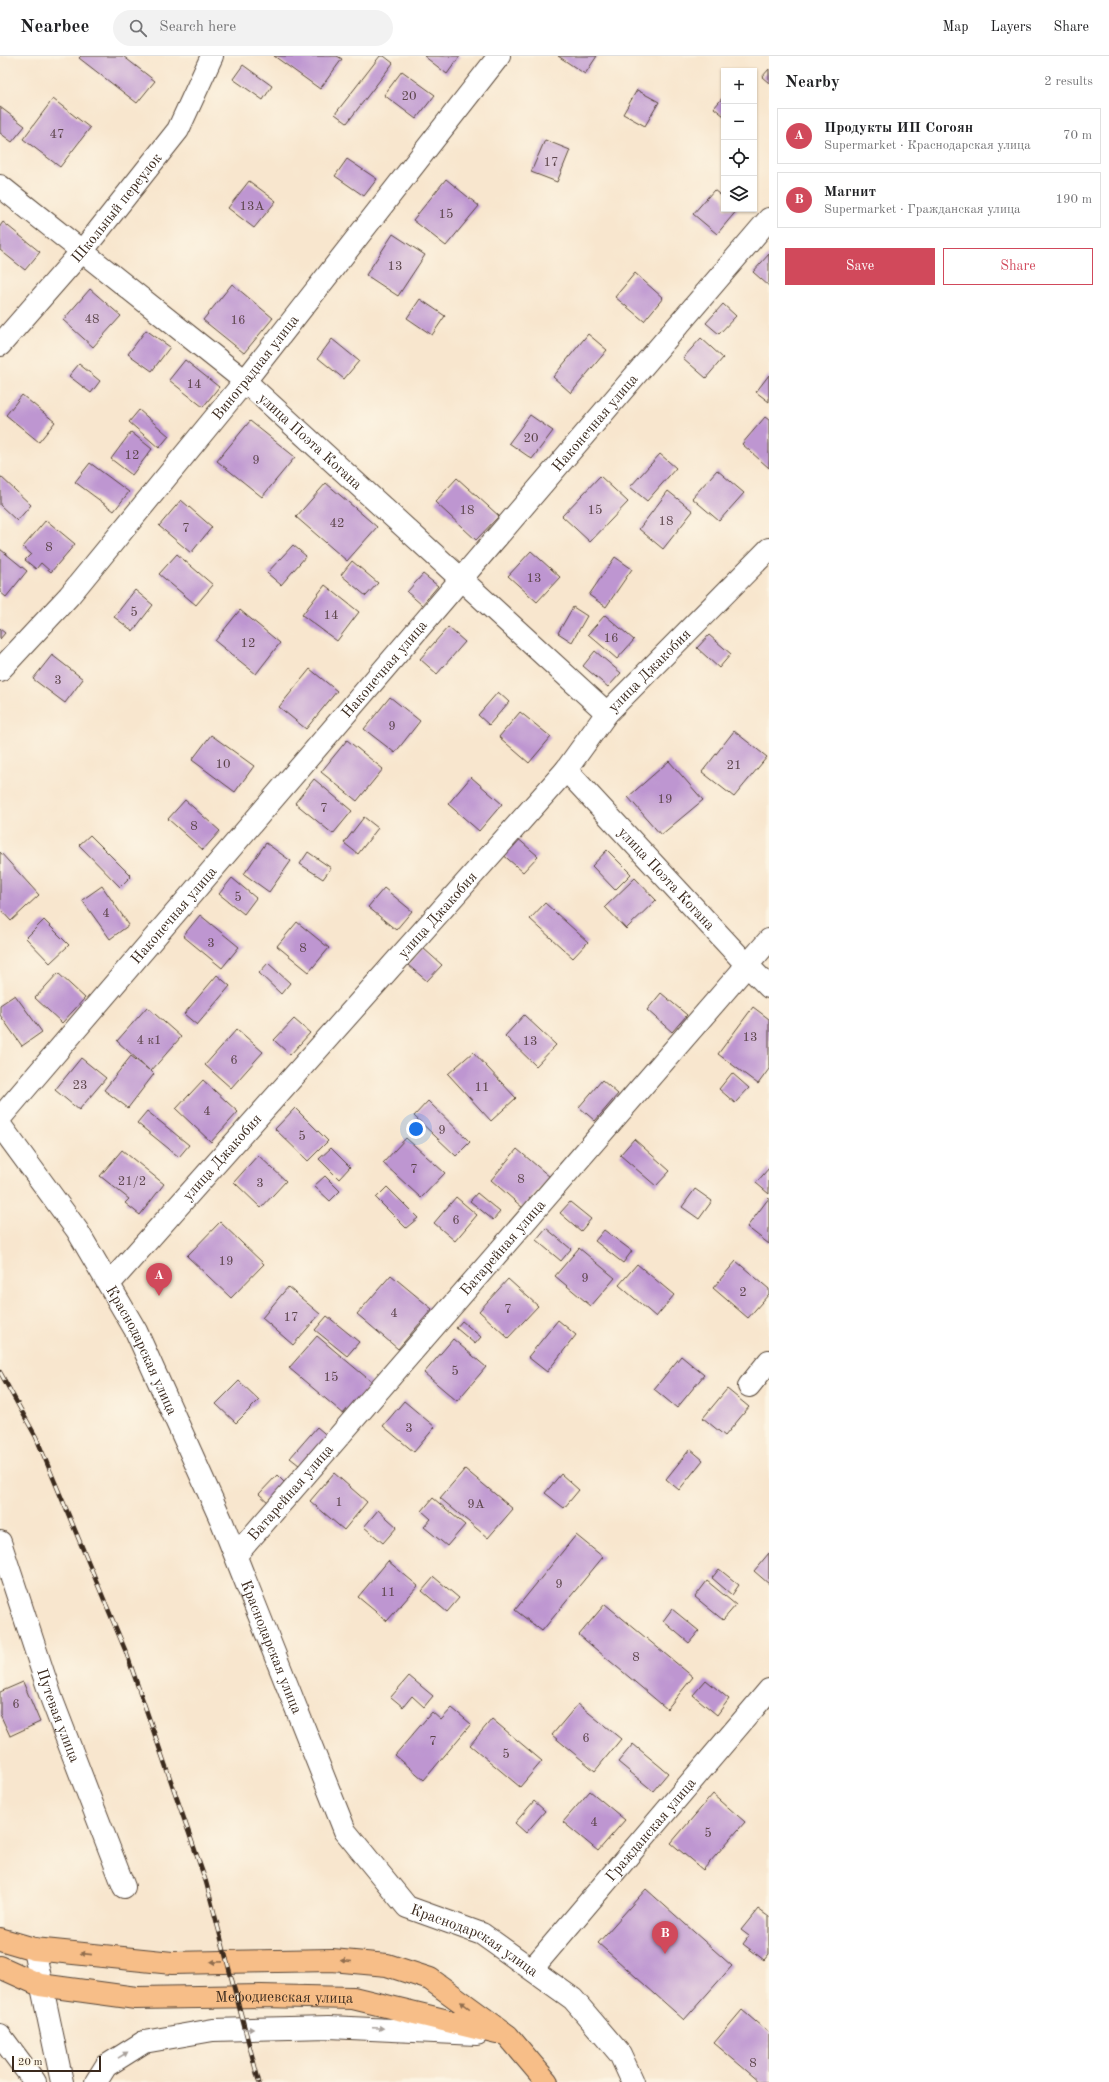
<!DOCTYPE html>
<html lang="en">
<head>
<meta charset="utf-8">
<style>
  body { margin:0; font-family:"Old Standard TT",serif; background:#f2f2f2; color:#202124 }
  .controls { position:absolute; right:12px; top:12px; display:grid; overflow:hidden; border-radius:0px; box-shadow:0 1px 3px #0004 }
  .controls button { width:36px; height:36px; display:grid; place-items:center; padding:0; border:0; border-bottom:1px solid #e0e0e0; background:#fff; color:#202124; font:20px sans-serif }
  .scale { position:absolute; left:12px; bottom:10px; width:89px; box-sizing:border-box; padding-left:4px; border:2px solid #3b2a1e; border-top:0; font-size:11px; line-height:14px; white-space:nowrap; color:#3b2a1e; -webkit-text-stroke:3px #fcf5e5; paint-order:stroke }
  .you { position:absolute; left:416px; top:1073px; width:14px; height:14px; margin:-10px; border:3px solid #fff; border-radius:50%; background:#1a73e8; box-shadow:0 0 0 6px #1a73e833 }
  .badge { display:grid; place-items:center; width:26px; height:26px; border-radius:50%; background:#d1495b; color:#fff; font-size:13px; font-weight:700 }
  .pin { position:absolute; translate:-50% -33px; filter:drop-shadow(0 1px 2px #0008) }
  .pin::after { content:''; position:absolute; top:21px; width:14px; height:12px; background:inherit; clip-path:polygon(0 0,100% 0,50% 100%) }
  .list { margin:0; padding:0; list-style:none }
  h2 { display:flex; justify-content:space-between; align-items:center; height:52px; margin:0; padding:0 16px; font-size:17px }
  h2 small { font-size:13px; font-weight:400; color:#757577 }
  .list li { display:grid; grid-template-columns:26px 1fr auto; gap:12px; align-items:center; box-sizing:border-box; height:56px; margin:0 8px 8px; padding:0 8px; border:1px solid #e0e0e0; border-radius:0px }
  .list b { display:block; font-size:15px; white-space:nowrap }
  .list p { margin:0; font-size:13px; white-space:nowrap; color:#757577 }
  .list em { font-size:13px; font-style:normal; color:#757577 }
  .actions { display:flex; gap:8px; padding:12px 16px }
  .actions a { flex:1; padding:9px 0; border:1px solid #d1495b; border-radius:0px; text-align:center; font-size:14px; color:#d1495b }
  .actions .main { background:#d1495b; color:#fff }
  .icon { flex:none; width:22px; height:22px; fill:none; stroke:currentColor; stroke-width:2; stroke-linecap:round; stroke-linejoin:round }
  .map { position:relative; flex:none; width:769px; height:2026px; overflow:hidden }
  header { display:flex; align-items:center; gap:24px; box-sizing:border-box; height:56px; padding:0 20px; background:#fff; border-bottom:1px solid #e0e0e0 }
  header strong { font-size:19px }
  nav { display:flex; gap:22px; margin-inline-start:auto; font-size:14px }
  .search { width:280px; height:36px; background:#f2f2f2; display:flex; align-items:center; gap:10px; box-sizing:border-box; padding:0 14px; border-radius:22px; color:#757577; font-size:15px }
  main { display:flex }
  aside { flex:1; background:#fff }
  .map>svg:first-child { display:block }
</style>
</head>
<body>
<header>
<strong>Nearbee</strong>
<div class="search"><svg class="icon" aria-label="search" viewBox="0 0 24 24"><circle cx="10" cy="10" r="6"/><path d="M15 15l6 6"/></svg>Search here</div>
<nav><a>Map</a><a>Layers</a><a>Share</a></nav>
</header>
<main>
<div class="map">
<svg width="769" height="2026" viewBox="0 0 769 2026">
  <rect width="100%" height="100%" fill="#fcf5e5"/>
  <filter id="ink" filterUnits="userSpaceOnUse"><feTurbulence type="fractalNoise" baseFrequency=".025" numOctaves="2"/><feDisplacementMap in="SourceGraphic" scale="8" xChannelSelector="R" yChannelSelector="G"/><feConvolveMatrix kernelMatrix="1 2 1 2 8 2 1 2 1" color-interpolation-filters="sRGB"/></filter>
  <filter id="wash" filterUnits="userSpaceOnUse"><feTurbulence type="fractalNoise" baseFrequency=".012" numOctaves="4" result="noise"/><feDisplacementMap in="SourceGraphic" scale="16" xChannelSelector="R" yChannelSelector="G"/><feGaussianBlur stdDeviation="0.9" result="paint"/><feColorMatrix in="noise" values="0 0 0 0 0 0 0 0 0 0 0 0 0 0 0 0 0 1.4 0 .05"/><feComposite in="paint" operator="in"/></filter>
  <g filter="url(#wash)">
    <rect width="100%" height="100%" fill="#f8e6ce"/>
    <g id="blocks">
      <path fill="#be96d1" d="M81 0H123L155 25 137 47 79 2Z
        M274 0H337L342 3 320 33Z
        M380 0H384L393 7 347 67 335 58Z
        M424 0H460L447 18Z
        M558 0H597L585 18Z
        M243 9 272 30 263 44 233 23Z
        M769 13V27L762 21Z
        M402 15 435 39 416 63 384 39Z
        M637 34 659 46 645 70 623 58Z
        M724 40V60L714 52Z
        M53 43 90 72 60 111 23 83Z
        M0 51 25 70 12 86 0 77Z
        M545 84 570 94 557 126 531 116Z
        M347 103 377 123 364 140 335 120Z
        M446 123 479 150 446 190 413 164Z
        M249 125 276 145 254 172 228 152Z
        M714 134 724 142V153H738L717 178 693 158Z
        M3 166 40 196 25 214 0 194V170Z
        M393 178 425 199 398 240 366 219Z
        M769 198V230L753 216Z
        M635 217 663 242 644 265 615 241Z
        M232 228 273 262 244 297 203 264Z
        M90 233 121 260 93 291 63 264Z
        M420 243 445 260 432 279 407 262Z
        M723 248 736 260 719 278 706 267Z
        M146 274 170 291 152 315 128 298Z
        M588 278 607 294 571 337 553 321Z
        M701 282 723 302 706 322 683 302Z
        M332 283 359 305 344 323 318 302Z
        M185 304 219 331 203 351 169 324Z
        M79 308 100 325 91 337 69 320Z
        M769 319V346L756 336Z
        M22 339 55 366 39 386 6 359Z
        M139 354 169 380 159 392 129 366Z
        M530 359 553 375 532 403 509 387Z
        M765 361 769 364V412L742 388Z
        M250 365 295 401 262 441 217 405Z
        M131 376 152 393 132 419 111 403Z
        M660 398 676 412 647 445 630 431Z
        M90 407 129 436 114 455 75 426Z
        M717 414 744 437 719 465 692 442Z
        M0 420 31 449 17 465 0 449Z
        M600 420 628 446 590 486 562 460Z
        M457 422 499 460 476 484 435 446Z
        M326 427 377 471 347 505 296 461Z
        M668 435 693 455 663 493 639 473Z
        M181 444 212 471 191 497 159 470Z
        M46 464 75 488 51 516 41 507 36 513 25 504 31 498 23 491Z
        M293 489 306 500 281 529 267 517Z
        M0 493 27 515 6 541 0 536Z
        M531 495 560 521 537 546 508 520Z
        M177 498 213 529 196 549 159 518Z
        M615 501 632 513 606 551 589 539Z
        M352 505 378 527 366 540 341 519Z
        M423 518 438 530 422 549 407 536Z
        M325 529 359 556 337 585 302 559Z
        M135 534 153 549 133 575 114 561Z
        M573 551 587 560 572 586 558 577Z
        M240 554 280 587 256 618 215 585Z
        M605 559 634 584 617 603 588 578Z
        M448 571 465 586 437 618 420 603Z
        M0 573 5 577 0 583Z
        M709 579 731 598 719 612 697 592Z
        M595 595 621 617 608 631 583 610Z
        M52 599 83 623 65 647 33 623Z
        M310 613 337 635 306 673 279 651Z
        M498 636 509 646 489 669 478 659Z
        M390 641 420 665 395 697 364 673Z
        M520 656 551 681 529 707 499 681Z
        M734 675 767 701 734 741 702 716Z
        M211 679 254 710 235 736 192 704Z
        M347 684 383 713 357 745 321 716Z
        M669 705 703 744 661 779 628 741Z
        M471 721 502 748 479 775 448 748Z
        M314 723 352 755 333 778 295 747Z
        M185 744 220 775 203 794 168 763Z
        M364 761 378 772 358 798 344 787Z
        M90 779 131 820 120 831 79 789Z
        M516 781 538 800 523 816 501 797Z
        M266 787 291 805 269 836 244 818Z
        M607 794 631 818 615 834 592 810Z
        M0 796 39 839 11 865 0 853Z
        M308 796 331 812 323 823 300 808Z
        M232 822 256 842 244 858 219 838Z
        M635 822 656 844 626 873 605 851Z
        M102 830 129 869 110 883 82 844Z
        M384 832 412 855 396 874 368 851Z
        M545 847 588 886 573 902 530 863Z
        M200 859 239 891 222 912 183 880Z
        M44 864 69 889 50 907 26 882Z
        M297 866 329 892 309 916 277 890Z
        M423 892 442 909 427 925 408 909Z
        M268 907 290 927 281 938 259 917Z
        M58 917 85 942 62 967 35 942Z
        M217 919 230 930 197 969 184 958Z
        M661 937 687 959 672 976 647 954Z
        M15 939 42 976 22 990 0 959V949Z
        M147 951 181 981 151 1015 154 1018 128 1052 104 1034 131 1000 149 1014 117 985Z
        M753 951 769 963V1013L758 1028 718 998Z
        M524 959 556 989 536 1010 505 980Z
        M294 963 310 977 290 999 274 984Z
        M237 973 263 996 231 1032 205 1009Z
        M473 996 516 1042 491 1065 448 1018Z
        M81 1002 106 1022 79 1054 55 1034Z
        M732 1017 749 1032 735 1047 719 1033Z
        M203 1024 238 1056 211 1086 176 1053Z
        M602 1024 618 1038 595 1065 579 1051Z
        M428 1045 470 1086 456 1100 414 1060Z
        M295 1052 328 1085 308 1105 275 1073Z
        M147 1055 189 1089 179 1101 137 1067Z
        M406 1082 445 1117 421 1142 383 1107Z
        M634 1083 670 1115 656 1130 620 1099Z
        M331 1092 350 1111 339 1123 319 1103Z
        M517 1093 550 1121 523 1152 491 1124Z
        M122 1094 164 1128 140 1159 125 1147 129 1143 100 1120Z
        M258 1099 286 1125 261 1152 234 1126Z
        M769 1112V1138L756 1127Z
        M325 1120 340 1135 330 1145 314 1130Z
        M387 1131 418 1162 406 1172 376 1142Z
        M695 1133 712 1145 699 1163 682 1151Z
        M477 1137 500 1156 493 1164 470 1145Z
        M456 1141 477 1159 455 1185 434 1167Z
        M769 1142V1188L747 1171Z
        M570 1146 591 1163 581 1175 560 1157Z
        M220 1166 264 1208 231 1242 187 1200Z
        M546 1172 571 1193 561 1205 536 1184Z
        M604 1174 632 1195 623 1207 595 1185Z
        M579 1192 615 1222 591 1250 555 1220Z
        M736 1205 769 1233V1238L748 1262 713 1232Z
        M637 1208 674 1239 656 1261 619 1229Z
        M391 1219 432 1253 398 1293 357 1258Z
        M508 1223 538 1250 508 1282 479 1255Z
        M288 1231 320 1258 293 1289 262 1262Z
        M327 1260 359 1286 347 1300 315 1274Z
        M558 1264 576 1279 547 1316 528 1301Z
        M462 1265 481 1281 475 1288 456 1272Z
        M317 1280 373 1327 345 1359 289 1312Z
        M453 1283 486 1311 457 1345 424 1317Z
        M681 1300 704 1319 677 1352 654 1333Z
        M239 1325 259 1344 236 1367 216 1348Z
        M727 1333 749 1351 725 1380 703 1362Z
        M404 1345 435 1371 414 1396 383 1370Z
        M317 1371 330 1382 304 1413 290 1402Z
        M690 1393 703 1404 679 1434 666 1423Z
        M465 1413 513 1453 488 1482 440 1442Z
        M334 1417 367 1446 344 1474 310 1445Z
        M561 1418 579 1434 564 1452 545 1437Z
        M277 1419 287 1429 269 1447 259 1438Z
        M433 1442 465 1469 447 1490 424 1471 431 1463 422 1455Z
        M378 1454 397 1471 383 1487 364 1471Z
        M576 1479 603 1501 542 1575 515 1554Z
        M769 1497V1528L754 1515Z
        M388 1505 418 1530 387 1565 358 1541Z
        M719 1513 739 1529 732 1539 712 1522Z
        M434 1521 459 1542 447 1556 422 1535Z
        M707 1525 736 1549 723 1564 695 1541Z
        M605 1548 693 1621 667 1653 579 1579Z
        M672 1553 699 1575 689 1587 663 1565Z
        M409 1620 433 1640 424 1651 412 1640 403 1651 391 1641Z
        M706 1624 729 1643 717 1659 693 1639Z
        M23 1626 40 1666 10 1680 0 1658V1636Z
        M578 1648 621 1683 595 1715 552 1679Z
        M452 1652 471 1668 424 1724 395 1699 432 1656 441 1664Z
        M492 1663 542 1705 520 1731 470 1689Z
        M633 1688 668 1717 653 1735 618 1706Z
        M590 1735 625 1764 598 1795 563 1766Z
        M713 1738 745 1766 703 1814 671 1787Z
        M534 1745 545 1755 526 1777 515 1767Z
        M646 1833 732 1910 684 1964 598 1887Z
        M758 1853 769 1861V1898L764 1904 743 1888 749 1880 741 1874Z
        M742 1954 769 1977V2026H760L714 1987Z"/>
    </g>
  </g>
  <g filter="url(#ink)">
    <use href="#blocks" fill-opacity="0" stroke="#574638" stroke-width="1"/>
    <g fill="none" stroke-linecap="round" stroke-linejoin="round">
      <g stroke="#574638" stroke-width="24">
        <g id="minor">
          <path id="s1" d="M0 130 245 325 607 657"/>
          <path id="s2" d="M0 289 83 194 178 74 212 0"/>
          <path id="s3" d="M0 614 69 540 245 325 499 0"/>
          <path id="s4" d="M566 714 747 909 769 931"/>
          <path id="s5" d="M0 1062 769 163"/>
          <path id="s6" d="M0 1069 77 1174 136 1275 222 1466 345 1775 407 1851 482 1878 573 1943 620 1998 633 2026"/>
          <path id="s7" d="M109 1228 566 714 607 657 769 493"/>
          <path d="M749 1330 769 1305"/>
          <path id="s8" d="M0 1486 52 1644 124 1831"/>
          <path id="s9" d="M236 1499 769 884"/>
          <path d="M34 1893 62 2026"/>
          <path id="s10" d="M532 1913 769 1634"/>
          <path d="M0 1979 35 2026"/>
          <path d="M96 2026 106 2010 144 1986 213 1974 329 1971 477 1978"/>
        </g>
      </g>
      <g stroke="#574638" stroke-width="24">
        <g id="major">
          <path d="M0 1883 34 1893 172 1907 332 1904 387 1909 430 1923 508 1980 547 2026"/>
          <path id="s11" d="M0 1911 40 1929 136 1942 261 1940 353 1942 497 1977"/>
        </g>
      </g>
      <use href="#minor" stroke="#fff" stroke-width="22"/>
      <use href="#major" stroke="#f7be88" stroke-width="22"/>
      <g stroke="#3b2a1e" stroke-width="4.5">
        <path id="rail" d="M0 1316 36 1381 126 1596 206 1826 259 2026"/>
      </g>
      <use href="#rail" stroke="#fcf5e5" stroke-width="3" stroke-dasharray="9" stroke-linecap="butt"/>
    </g>
    <defs><path id="oneway-solid" d="M-6-.8H1V-3.2L6.5 0L1 3.2V.8H-6Z"/></defs>
    <g fill="#906d4e">
      <use href="#oneway-solid" transform="translate(86 1898) rotate(-174)"/>
      <use href="#oneway-solid" transform="translate(346 1905) rotate(-175)"/>
      <use href="#oneway-solid" transform="translate(216 1906) rotate(179)"/>
      <use href="#oneway-solid" transform="translate(465 1949) rotate(-144)"/>
    </g>
    <g fill="#a79f9a">
      <use href="#oneway-solid" transform="translate(378 1972) rotate(2)"/>
      <use href="#oneway-solid" transform="translate(248 1973) rotate(-1)"/>
      <use href="#oneway-solid" transform="translate(123 1999) rotate(-32)"/>
    </g>
  </g>
  <g text-anchor="middle" stroke-width="3.5" stroke-linejoin="round" paint-order="stroke">
    <g font-size="13" fill="#5c454b">
      <text x="409" y="44">20</text>
      <text x="57" y="82">47</text>
      <text x="551" y="110">17</text>
      <text x="252" y="154">13А</text>
      <text x="446" y="162">15</text>
      <text x="395" y="214">13</text>
      <text x="92" y="267">48</text>
      <text x="238" y="268">16</text>
      <text x="194" y="332">14</text>
      <text x="531" y="386">20</text>
      <text x="132" y="403">12</text>
      <text x="256" y="408">9</text>
      <text x="467" y="458">18</text>
      <text x="595" y="458">15</text>
      <text x="666" y="469">18</text>
      <text x="337" y="471">42</text>
      <text x="186" y="476">7</text>
      <text x="49" y="495">8</text>
      <text x="534" y="526">13</text>
      <text x="134" y="560">5</text>
      <text x="331" y="563">14</text>
      <text x="611" y="586">16</text>
      <text x="248" y="591">12</text>
      <text x="58" y="628">3</text>
      <text x="392" y="674">9</text>
      <text x="223" y="712">10</text>
      <text x="734" y="713">21</text>
      <text x="665" y="747">19</text>
      <text x="324" y="756">7</text>
      <text x="194" y="774">8</text>
      <text x="238" y="845">5</text>
      <text x="106" y="861">4</text>
      <text x="211" y="891">3</text>
      <text x="303" y="896">8</text>
      <text x="750" y="985">13</text>
      <text x="149" y="988">4 к1</text>
      <text x="530" y="989">13</text>
      <text x="234" y="1008">6</text>
      <text x="80" y="1033">23</text>
      <text x="482" y="1035">11</text>
      <text x="207" y="1059">4</text>
      <text x="442" y="1078">9</text>
      <text x="302" y="1084">5</text>
      <text x="414" y="1117">7</text>
      <text x="521" y="1127">8</text>
      <text x="132" y="1129">21/2</text>
      <text x="260" y="1131">3</text>
      <text x="456" y="1168">6</text>
      <text x="226" y="1209">19</text>
      <text x="585" y="1226">9</text>
      <text x="743" y="1240">2</text>
      <text x="508" y="1257">7</text>
      <text x="394" y="1261">4</text>
      <text x="291" y="1265">17</text>
      <text x="455" y="1319">5</text>
      <text x="331" y="1325">15</text>
      <text x="409" y="1376">3</text>
      <text x="339" y="1450">1</text>
      <text x="476" y="1452">9А</text>
      <text x="559" y="1532">9</text>
      <text x="388" y="1540">11</text>
      <text x="636" y="1605">8</text>
      <text x="16" y="1652">6</text>
      <text x="586" y="1686">6</text>
      <text x="433" y="1689">7</text>
      <text x="506" y="1702">5</text>
      <text x="594" y="1770">4</text>
      <text x="708" y="1781">5</text>
      <text x="753" y="2011">8</text>
    </g>
    <g font-size="15" fill="#3b2a1e" stroke="#fcf5e5">
      <text dy="5" stroke="none"><textPath href="#s2" startOffset="180">Школьный переулок</textPath></text>
      <text dy="5" stroke="none"><textPath href="#s3" startOffset="396">Виноградная улица</textPath></text>
      <text dy="5" stroke="none"><textPath href="#s5" startOffset="915">Наконечная улица</textPath></text>
      <text dy="5" stroke="none"><textPath href="#s1" startOffset="402">улица Поэта Когана</textPath></text>
      <text dy="5" stroke="none"><textPath href="#s5" startOffset="591">Наконечная улица</textPath></text>
      <text dy="5" stroke="none"><textPath href="#s7" startOffset="818">улица Джакобия</textPath></text>
      <text dy="5" stroke="none"><textPath href="#s4" startOffset="148">улица Поэта Когана</textPath></text>
      <text dy="5" stroke="none"><textPath href="#s5" startOffset="267">Наконечная улица</textPath></text>
      <text dy="5" stroke="none"><textPath href="#s7" startOffset="494">улица Джакобия</textPath></text>
      <text dy="5" stroke="none"><textPath href="#s7" startOffset="170">улица Джакобия</textPath></text>
      <text dy="5" stroke="none"><textPath href="#s9" startOffset="407">Батарейная улица</textPath></text>
      <text dy="5" stroke="none"><textPath href="#s6" startOffset="267">Краснодарская улица</textPath></text>
      <text dy="5" stroke="none"><textPath href="#s9" startOffset="83">Батарейная улица</textPath></text>
      <text dy="5" stroke="none"><textPath href="#s6" startOffset="591">Краснодарская улица</textPath></text>
      <text dy="5" stroke="none"><textPath href="#s8" startOffset="183">Путевая улица</textPath></text>
      <text dy="5" stroke="none"><textPath href="#s10" startOffset="183">Гражданская улица</textPath></text>
      <text dy="5" stroke="none"><textPath href="#s6" startOffset="963">Краснодарская улица</textPath></text>
      <text dy="5" stroke="none"><textPath href="#s11" startOffset="289">Мефодиевская улица</textPath></text>
    </g>
  </g>
</svg>
<div class="controls">
<button>+</button>
<button>−</button>
<button><svg class="icon" aria-label="locate" viewBox="0 0 24 24"><circle cx="12" cy="12" r="6"/><path d="M12 2v4M12 18v4M2 12h4M18 12h4"/></svg></button>
<button><svg class="icon" aria-label="layers" viewBox="0 0 24 24"><path d="M12 4l9 5-9 5-9-5zM3 14l9 5 9-5"/></svg></button>
</div>
<div class="scale">20 m</div>
<div class="you"></div>
<div class="pin badge" style="left:159px;top:1240px">A</div>
<div class="pin badge" style="left:665px;top:1898px">B</div>
</div>
<aside>
<h2>Nearby<small>2 results</small></h2>
<ul class="list">
<li><span class="badge">A</span><div><b>Продукты ИП Согоян</b><p>Supermarket · Краснодарская улица</p></div><em>70 m</em></li>
<li><span class="badge">B</span><div><b>Магнит</b><p>Supermarket · Гражданская улица</p></div><em>190 m</em></li>
</ul>
<div class="actions"><a class="main">Save</a><a>Share</a></div>
</aside>
</main>
</body>
</html>
